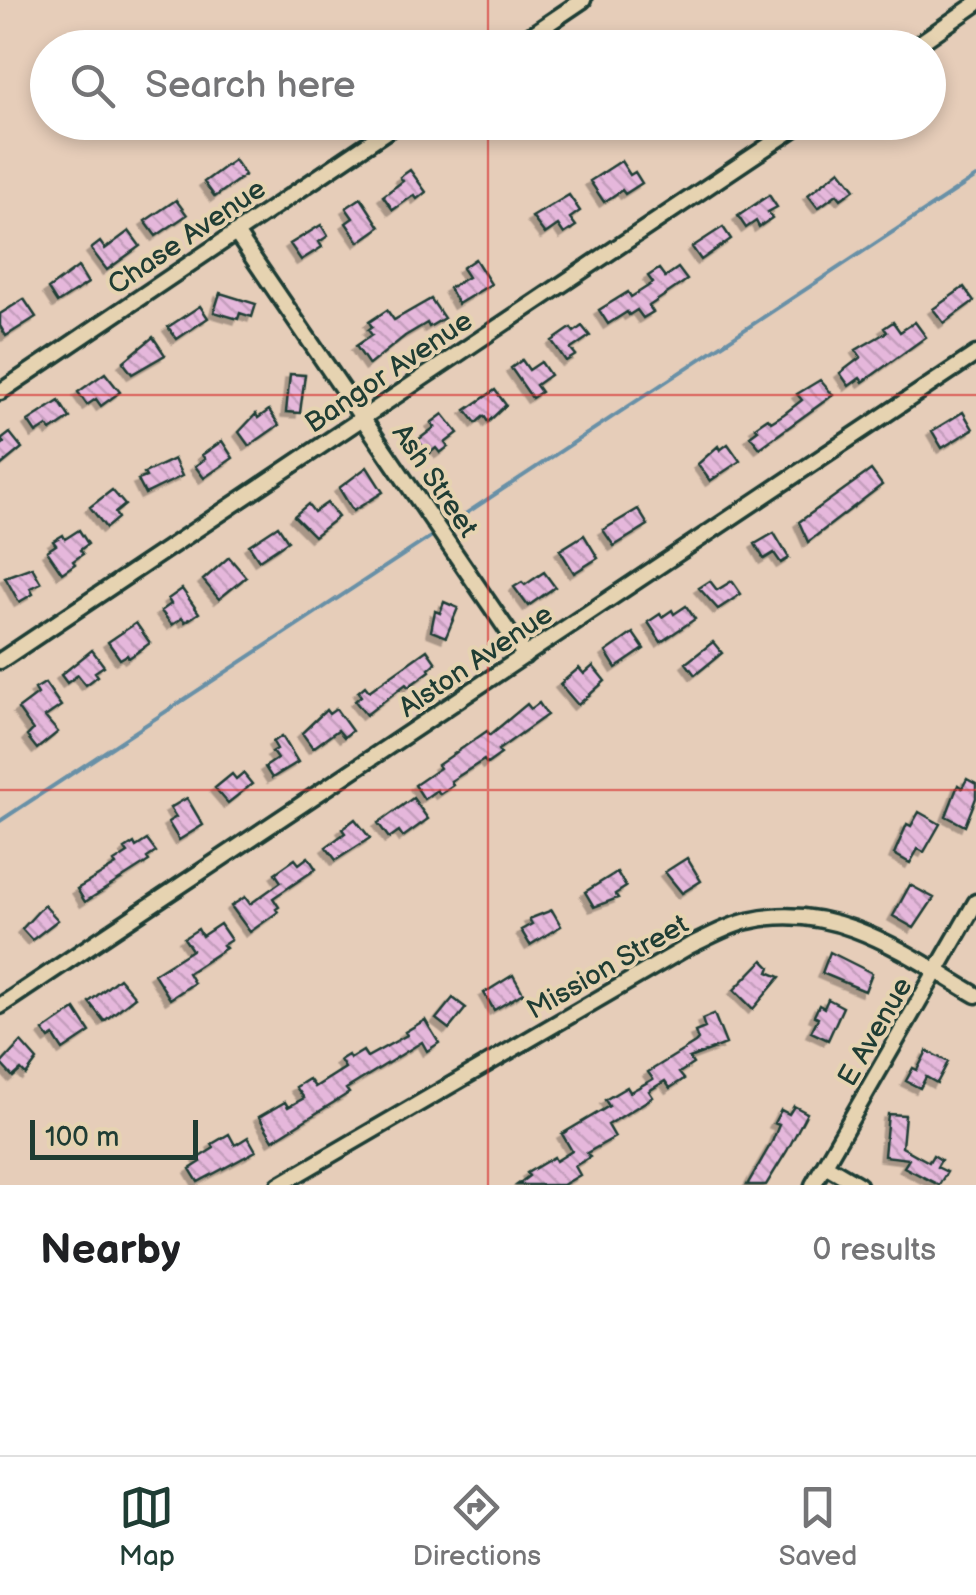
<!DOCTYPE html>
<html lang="en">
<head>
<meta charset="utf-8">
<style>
  body { margin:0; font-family:"Balsamiq Sans",sans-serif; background:#f6f6f6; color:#202124 }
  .scale { position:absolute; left:30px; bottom:25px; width:168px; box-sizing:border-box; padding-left:10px; border:5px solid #1f3d34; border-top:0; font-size:28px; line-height:35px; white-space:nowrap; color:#1f3d34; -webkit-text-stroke:8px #e6d3b1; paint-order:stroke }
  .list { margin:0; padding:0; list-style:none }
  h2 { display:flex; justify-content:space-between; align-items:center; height:130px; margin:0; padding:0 40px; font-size:42px }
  h2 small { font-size:32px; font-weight:400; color:#757577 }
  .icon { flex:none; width:55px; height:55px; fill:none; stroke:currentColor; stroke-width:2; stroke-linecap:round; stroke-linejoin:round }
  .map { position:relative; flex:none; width:976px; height:1185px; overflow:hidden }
  .search { position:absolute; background:#fff; box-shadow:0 5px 15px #0003; left:30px; right:30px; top:30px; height:110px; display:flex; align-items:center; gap:25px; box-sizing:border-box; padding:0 35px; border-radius:55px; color:#757577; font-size:38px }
  .sheet { height:270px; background:#fff }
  nav { display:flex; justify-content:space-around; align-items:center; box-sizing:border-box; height:140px; border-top:2px solid #e0e0e0; background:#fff; font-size:28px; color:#757577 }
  nav a { display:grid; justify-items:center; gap:5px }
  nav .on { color:#1f3d34 }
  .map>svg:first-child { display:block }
</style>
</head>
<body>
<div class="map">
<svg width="976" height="1185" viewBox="0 0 976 1185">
  <defs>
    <pattern id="building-back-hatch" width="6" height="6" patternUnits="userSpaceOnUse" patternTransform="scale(2.5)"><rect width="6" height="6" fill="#e5b7db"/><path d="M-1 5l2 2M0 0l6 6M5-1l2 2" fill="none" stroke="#c49ebd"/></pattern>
    <filter id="shadow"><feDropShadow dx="-4.5" dy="4.5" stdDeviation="0" flood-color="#0004"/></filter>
  </defs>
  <rect width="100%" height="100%" fill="#e6cdb9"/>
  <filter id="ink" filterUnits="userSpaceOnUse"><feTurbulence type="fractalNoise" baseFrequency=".01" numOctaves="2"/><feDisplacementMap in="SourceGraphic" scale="20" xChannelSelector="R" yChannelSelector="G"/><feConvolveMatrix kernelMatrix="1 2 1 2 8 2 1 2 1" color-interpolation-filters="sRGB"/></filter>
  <g filter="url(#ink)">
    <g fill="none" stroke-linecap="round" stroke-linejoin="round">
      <path stroke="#6890a7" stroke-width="4" d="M0 821 976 177"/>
    </g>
    <path fill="url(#building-back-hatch)" stroke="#1f3d34" stroke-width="2.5" filter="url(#shadow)" d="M234 160 245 175 215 197 204 182Z
      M621 161 630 175 635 172 642 183 625 194 622 190 604 202 590 181Z
      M410 170 426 192 417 199 414 195 393 210 383 196 403 181 400 177Z
      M840 170 855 189 841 199 837 194 818 208 808 195Z
      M569 195 580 211 570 218 576 226 564 234 558 225 545 234 532 217Z
      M769 195 777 207 768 212 772 218 759 227 756 221 746 228 738 216Z
      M361 198 380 227 359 242 346 223 353 218 346 208Z
      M176 200 187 215 156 236 145 221Z
      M321 225 328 236 319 242 322 247 301 260 290 244Z
      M723 227 731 239 701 260 692 247Z
      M129 231 140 246 107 270 91 249 100 242 105 249Z
      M475 259 491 284 458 304 449 288 468 277 462 268Z
      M78 267 88 283 57 303 48 289Z
      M678 268 687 280 649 306 653 312 643 318 637 310 629 315 627 312 608 324 599 310 628 292 631 297 653 283 648 276 659 269 665 277Z
      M964 287 974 301 944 323 933 309Z
      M220 293 256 304 252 317 240 313 238 319 214 312Z
      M24 299 36 317 6 336 0 326V314Z
      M431 299 444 318 429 327 427 323 405 336 369 365 356 346 372 335 368 330 372 327 369 322 387 310 394 320Z
      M200 306 208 318 177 339 168 327Z
      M893 322 900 332 915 322 926 337 863 382 860 378 849 386 840 373 861 357 856 350 887 332 884 328Z
      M582 326 590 336 571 349 576 355 566 361 552 341 571 328 574 332Z
      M153 337 165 355 132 374 123 362Z
      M522 360 529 370 541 362 550 375 536 385 541 392 532 398 511 368Z
      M105 373 120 392 101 406 96 399 87 405 78 392Z
      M290 374 305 375 300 413 286 412Z
      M820 380 833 395 760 448 750 436 758 430 755 427 768 418 771 422 784 414 802 400 797 394Z
      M495 390 506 405 488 422 484 416 476 423 466 410Z
      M59 401 70 418 51 431 47 426 36 433 28 421Z
      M269 410 279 425 249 446 239 432 256 414 258 418Z
      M963 412 973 429 942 448 932 431Z
      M443 414 458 433 445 443 448 447 440 453 436 448 429 454 418 440 435 427 431 423Z
      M10 433 22 448 0 466V446L4 443 1 440Z
      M222 441 233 458 204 478 195 466 205 459 202 455Z
      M728 444 740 461 710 481 698 464 718 446 720 450Z
      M174 459 182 476 145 494 138 480 146 477 144 473Z
      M367 467 383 492 353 511 339 488Z
      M871 470 882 485 808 542 799 522Z
      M112 490 125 505 115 513 118 518 106 528 90 507Z
      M327 503 338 517 314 536 294 516 308 504 314 512Z
      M638 509 648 525 614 546 603 530Z
      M278 526 288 541 259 560 249 545Z
      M79 530 88 544 80 550 83 554 73 561 75 564 62 573 47 551 56 545 53 541 63 535 65 539Z
      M774 533 789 558 781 563 774 553 764 559 755 544Z
      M584 535 598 558 574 573 560 550Z
      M229 557 246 577 219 599 203 580Z
      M32 567 41 583 30 588 33 594 19 602 5 577Z
      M544 572 555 587 528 606 514 587 522 582 525 585Z
      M710 581 717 590 732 581 741 594 718 609 699 588Z
      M182 589 199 613 185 622 182 618 172 625 161 611 171 604 168 599Z
      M444 602 458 608 446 637 431 631 435 611 440 613Z
      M686 606 695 619 661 642 648 622 660 614 662 617 672 610 674 614Z
      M136 623 150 643 129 658 127 655 120 659 108 642Z
      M633 633 644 649 616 668 606 652Z
      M713 642 722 653 695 675 686 663Z
      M92 650 104 666 95 672 98 676 86 685 78 675 67 683 61 675Z
      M427 650 436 663 429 669 430 671 408 687 406 684 366 715 355 701 361 696 358 692 365 686 369 691Z
      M593 666 605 681 578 705 560 684 579 668 584 674Z
      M45 683 61 706 45 717 58 732 37 749 27 736 33 730 18 709 38 694 35 689Z
      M539 703 547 715 498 750 501 754 487 764 484 760 451 781 453 785 440 794 437 790 424 799 415 785 440 768 438 765 487 731 490 735 527 704 531 709Z
      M336 709 352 731 344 737 338 730 313 748 302 733 326 710 329 714Z
      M282 736 298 762 272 778 265 767 277 759 272 752 277 749 273 742Z
      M243 773 252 784 228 803 215 788 232 774 236 779Z
      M967 779 976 784V798L965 826 946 816 958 785 962 788Z
      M187 798 203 825 179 840 168 822 176 817 170 808Z
      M413 798 428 819 403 837 399 831 389 838 378 823Z
      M919 812 940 824 924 852 918 849 910 863 894 854 907 824 911 826Z
      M355 819 370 838 336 860 326 847 345 833 342 829Z
      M147 840 156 852 147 858 149 861 85 902 77 889 116 865 114 862 128 853 125 849 134 843 136 847Z
      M308 857 316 869 273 898 279 907 276 909 278 912 250 932 231 906 245 897 250 904 281 882 275 873 295 859 299 864Z
      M687 858 701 881 682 893 665 872Z
      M617 872 626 887 615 894 618 898 594 907 585 892Z
      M910 885 934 898 914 928 893 916Z
      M44 905 58 920 32 940 22 929Z
      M552 910 561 926 530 945 521 930 532 924 529 919Z
      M220 924 231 940 223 945 226 948 188 973 194 983 170 999 154 974 192 950 184 938 198 929 202 936Z
      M830 952 872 973 865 991 822 973Z
      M763 960 770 967 768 972 780 977 753 1009 734 990Z
      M513 975 523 993 494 1010 484 993Z
      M119 978 135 997 104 1021 89 1002Z
      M453 998 466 1008 449 1029 436 1019Z
      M828 999 843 1007 828 1040 811 1032 818 1018 814 1016 819 1005 824 1008Z
      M75 1009 90 1032 63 1050 54 1036 49 1039 43 1031Z
      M714 1014 726 1044 689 1058 693 1064 679 1073 684 1079 670 1088 665 1081 649 1091 653 1097 608 1125 615 1137 587 1153 590 1157 575 1166 580 1175 563 1185H517L529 1176 527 1173 554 1157 556 1161 572 1151 562 1134 609 1106 605 1100 627 1087 630 1092 653 1079 648 1072 695 1043 698 1040 695 1032 705 1028 702 1019Z
      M425 1020 439 1043 427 1051 422 1042 346 1089 349 1093 273 1140 259 1117 285 1102 288 1107 304 1098 296 1087 309 1079 315 1087 345 1068 340 1060 348 1055 350 1059 363 1051 367 1057 407 1035 405 1032Z
      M21 1042 37 1060 26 1075 21 1070 13 1077 1 1064Z
      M927 1051 948 1062 937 1083 926 1077 920 1088 906 1081 913 1068 917 1070Z
      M794 1106 807 1113 787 1151 766 1185H747L772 1142 779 1125 774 1123 781 1110 789 1114Z
      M888 1114 905 1115 902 1147 929 1162 933 1155 941 1160 937 1167 947 1172 939 1185 904 1167 909 1159 884 1156Z
      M229 1134 235 1145 248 1137 256 1151 198 1182 190 1169 201 1162 198 1158 214 1148 212 1144Z"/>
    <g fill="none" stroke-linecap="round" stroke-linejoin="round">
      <g stroke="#1f3d34" stroke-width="21">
        <path id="minor" d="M512 48 583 0
          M913 48 976 4
          M236 233 525 656
          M0 392 400 122
          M0 661 804 122
          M0 1006 976 354
          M825 1165 859 1185
          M279 1185 691 945C709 937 729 925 748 921 834 900 905 953 976 995
          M813 1185 976 902"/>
      </g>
      <use href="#minor" stroke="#e6d3b1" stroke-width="14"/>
    </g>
  </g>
  <path fill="none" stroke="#d62828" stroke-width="2.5" stroke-opacity="0.55" d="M488 0V48M488 122V1185M0 395H976M0 790H976"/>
  <g text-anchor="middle" stroke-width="8" stroke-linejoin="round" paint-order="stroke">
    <g font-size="28" fill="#1f3d34" stroke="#e6d3b1">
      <text transform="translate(186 236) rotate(-34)" y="10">Chase Avenue</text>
      <text transform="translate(388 371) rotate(-34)" y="10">Bangor Avenue</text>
      <text transform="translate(436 480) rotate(56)" y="10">Ash Street</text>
      <text transform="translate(475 660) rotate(-34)" y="10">Alston Avenue</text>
      <text transform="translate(607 966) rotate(-30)" y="10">Mission Street</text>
      <text transform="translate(874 1031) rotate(-60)" y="10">E Avenue</text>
    </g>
  </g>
</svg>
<div class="scale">100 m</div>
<div class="search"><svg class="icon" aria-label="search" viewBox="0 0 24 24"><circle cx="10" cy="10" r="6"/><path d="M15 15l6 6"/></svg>Search here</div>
</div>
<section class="sheet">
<h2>Nearby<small>0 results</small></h2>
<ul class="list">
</ul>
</section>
<nav>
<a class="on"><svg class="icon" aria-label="map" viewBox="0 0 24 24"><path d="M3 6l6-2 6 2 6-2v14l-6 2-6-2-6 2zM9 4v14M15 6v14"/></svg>Map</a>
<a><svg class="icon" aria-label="directions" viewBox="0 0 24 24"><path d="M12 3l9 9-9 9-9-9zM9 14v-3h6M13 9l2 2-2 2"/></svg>Directions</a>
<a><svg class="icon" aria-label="saved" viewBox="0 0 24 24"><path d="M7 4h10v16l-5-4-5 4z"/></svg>Saved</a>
</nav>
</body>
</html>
